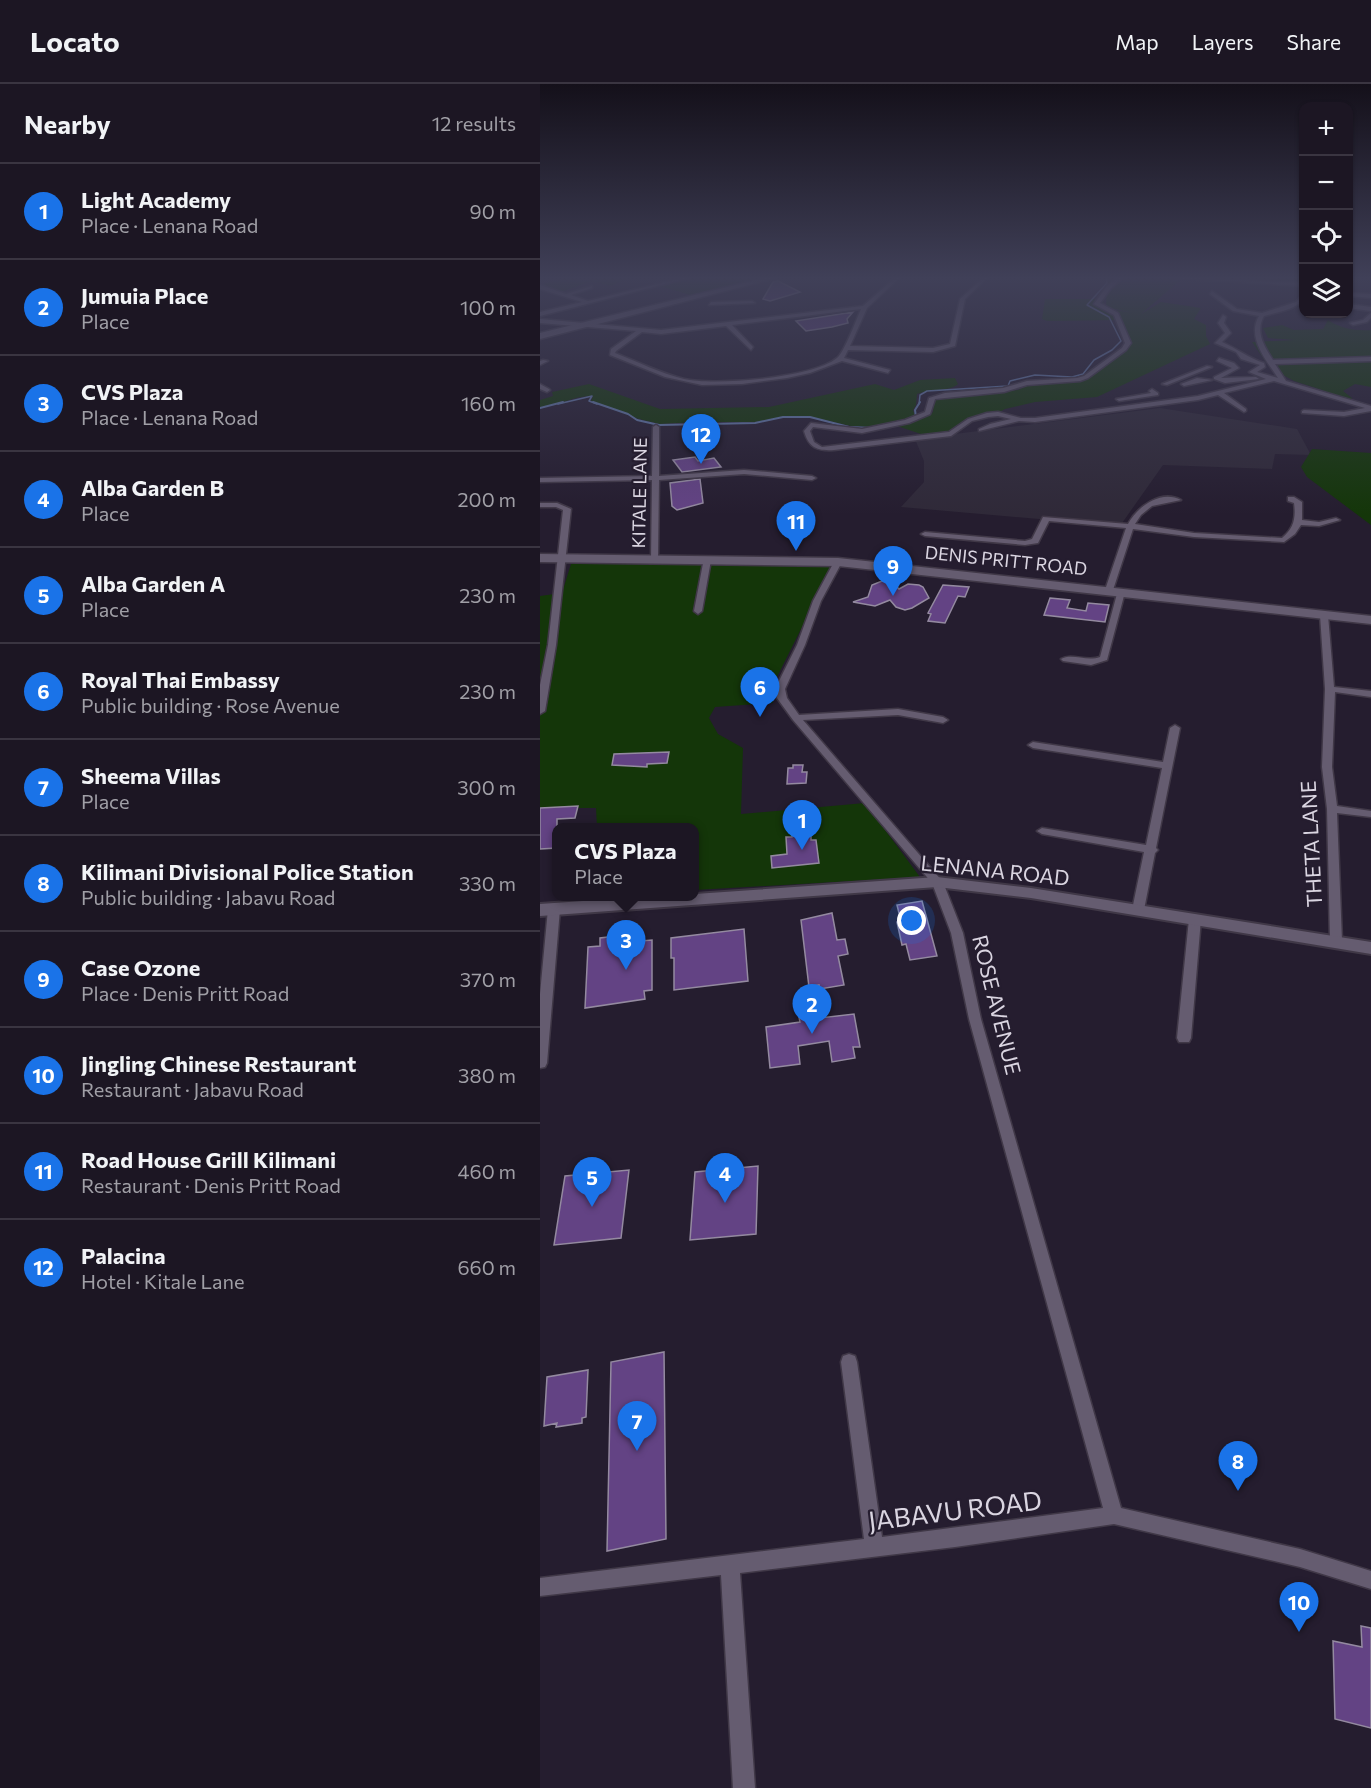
<!DOCTYPE html>
<html lang="en">
<head>
<meta charset="utf-8">
<style>
  body { margin:0; font-family:Commissioner,sans-serif; background:#292330; color:#f1f3f6 }
  .controls { position:absolute; right:18px; top:18px; display:grid; overflow:hidden; border-radius:12px; box-shadow:0 2px 4px #0004 }
  .controls button { width:54px; height:54px; display:grid; place-items:center; padding:0; border:0; border-bottom:2px solid #3a3541; background:#1c1623; color:#f1f3f6; font:30px sans-serif }
  .you { position:absolute; left:372px; top:837px; width:21px; height:21px; margin:-15px; border:4px solid #fff; border-radius:50%; background:#1a73e8; box-shadow:0 0 0 9px #1a73e833 }
  .badge { display:grid; place-items:center; width:39px; height:39px; border-radius:50%; background:#1a73e8; color:#fff; font-size:20px; font-weight:700 }
  .pin { position:absolute; translate:-50% -50px; filter:drop-shadow(0 2px 3px #0008) }
  .pin::after { content:''; position:absolute; top:32px; width:21px; height:18px; background:inherit; clip-path:polygon(0 0,100% 0,50% 100%) }
  .popup { position:absolute; left:12px; top:739px; width:147px; height:78px; box-sizing:border-box; display:grid; place-content:center; border-radius:12px; background:#1c1623; filter:drop-shadow(0 2px 4px #0005); font-size:20px; white-space:nowrap; color:#a09fa6 }
  .popup b { font-size:22px; color:#f1f3f6 }
  .popup::after { content:''; position:absolute; left:50%; top:100%; margin-left:-12px; border:12px solid transparent; border-top-color:#1c1623 }
  .list { margin:0; padding:0; list-style:none }
  h2 { display:flex; justify-content:space-between; align-items:center; height:78px; margin:0; padding:0 24px; font-size:26px }
  h2 small { font-size:20px; font-weight:400; color:#a09fa6 }
  .list li { display:grid; grid-template-columns:39px 1fr auto; gap:18px; align-items:center; box-sizing:border-box; height:96px; padding:0 24px; border-top:2px solid #3a3541 }
  .list b { display:block; font-size:22px; white-space:nowrap }
  .list p { margin:0; font-size:20px; white-space:nowrap; color:#a09fa6 }
  .list em { font-size:20px; font-style:normal; color:#a09fa6 }
  .icon { flex:none; width:33px; height:33px; fill:none; stroke:currentColor; stroke-width:2; stroke-linecap:round; stroke-linejoin:round }
  .map { position:relative; flex:none; width:831px; height:1704px; overflow:hidden }
  header { display:flex; align-items:center; gap:36px; box-sizing:border-box; height:84px; padding:0 30px; background:#1c1623; border-bottom:2px solid #3a3541 }
  header strong { font-size:28px }
  nav { display:flex; gap:33px; margin-inline-start:auto; font-size:21px }
  main { display:flex }
  aside { flex:1; background:#1c1623 }
  .map>svg:first-child { display:block }
</style>
</head>
<body>
<header>
<strong>Locato</strong>
<nav><a>Map</a><a>Layers</a><a>Share</a></nav>
</header>
<main>
<aside>
<h2>Nearby<small>12 results</small></h2>
<ul class="list">
<li><span class="badge">1</span><div><b>Light Academy</b><p>Place · Lenana Road</p></div><em>90 m</em></li>
<li><span class="badge">2</span><div><b>Jumuia Place</b><p>Place</p></div><em>100 m</em></li>
<li><span class="badge">3</span><div><b>CVS Plaza</b><p>Place · Lenana Road</p></div><em>160 m</em></li>
<li><span class="badge">4</span><div><b>Alba Garden B</b><p>Place</p></div><em>200 m</em></li>
<li><span class="badge">5</span><div><b>Alba Garden A</b><p>Place</p></div><em>230 m</em></li>
<li><span class="badge">6</span><div><b>Royal Thai Embassy</b><p>Public building · Rose Avenue</p></div><em>230 m</em></li>
<li><span class="badge">7</span><div><b>Sheema Villas</b><p>Place</p></div><em>300 m</em></li>
<li><span class="badge">8</span><div><b>Kilimani Divisional Police Station</b><p>Public building · Jabavu Road</p></div><em>330 m</em></li>
<li><span class="badge">9</span><div><b>Case Ozone</b><p>Place · Denis Pritt Road</p></div><em>370 m</em></li>
<li><span class="badge">10</span><div><b>Jingling Chinese Restaurant</b><p>Restaurant · Jabavu Road</p></div><em>380 m</em></li>
<li><span class="badge">11</span><div><b>Road House Grill Kilimani</b><p>Restaurant · Denis Pritt Road</p></div><em>460 m</em></li>
<li><span class="badge">12</span><div><b>Palacina</b><p>Hotel · Kitale Lane</p></div><em>660 m</em></li>
</ul>
</aside>
<div class="map">
<svg width="831" height="1704" viewBox="0 0 831 1704">
  <rect width="100%" height="100%" fill="#251d2f"/>
  <path fill="#2f2938" d="M620 324 757 345 771 371 735 370 732 385 623 381 580 442 361 423 384 398V377L375 355Z"/>
  <path fill="#143609" d="M27 193 47 197 57 193H90L71 202 52 197 21 208 0 201Z
    M158 193H229L154 212 119 202Z
    M567 193H644L601 230 621 218 661 224 654 235 666 241V252L670 260 557 313 495 318 465 325 458 329 447 330 405 349 384 351 357 342 390 331 393 328 394 314 478 306 494 299 543 297 584 268 591 255 583 245 579 236 507 237 502 235 505 215H563L564 224 593 229 566 223Z
    M647 193H763V201Z
    M788 236C801 245 816 247 831 246V303L815 300 803 307 812 314 808 320 783 311 782 306 754 297 730 284 712 258 755 256 728 254 723 244 742 241 754 246 783 245Z
    M415 294 418 300C409 308 389 305 377 310L376 321 373 326 375 332 345 342 333 343 311 342 271 333H244L215 338H157L120 340 99 335 51 317 53 312C35 311 18 322 0 323V316L13 312 12 308 49 300 120 325 229 323 335 300 354 306 380 296Z
    M772 365 831 369V441L767 393 761 383Z
    M31 480 293 481 231 605 233 619 175 623 169 634 178 650 203 664 201 730 325 719 380 793 155 806V744L57 743 56 724H0V512L22 509Z"/>
  <g fill="none" stroke-linecap="round" stroke-linejoin="round">
    <path stroke="#6076a4" stroke-width="1.5" d="M18 320 52 312 49 317 57 320
      M379 320 380 311 387 307 468 302 470 297 495 291 532 293 543 290 554 276 572 266 581 257 569 233 547 221 567 199 566 193"/>
    <path stroke="#6076a4" stroke-width="2" d="M53 318 88 330 97 336 119 341 215 339 243 333H270L309 343 332 344
      M0 324 23 318
      M374 334 376 333 375 326 380 318"/>
  </g>
  <path fill="#634384" stroke="#948aa0" stroke-width="1.5" d="M238 197 260 208 230 217 223 215 233 198Z
    M313 228 307 235 308 239 292 243 266 247 256 237Z
    M155 373 158 377 174 374 181 383 142 388 133 376Z
    M160 395 163 419 137 426 132 422 130 399Z
    M342 497 352 498 359 505 368 500 379 501 383 503 389 514 372 524 365 526 356 523 350 516 335 522 313 518 328 513 332 501Z
    M403 501 429 503 425 513 418 512 405 539 388 537 391 530 388 529Z
    M510 514 530 516 527 524 546 527 548 519 569 521 565 538 504 531Z
    M129 668 127 679 107 680V683L72 681 74 670Z
    M253 681H263L262 688H267L266 699 247 700 248 684H253Z
    M38 722 35 734 17 735V764L0 765V724Z
    M261 748 262 752 271 751V756H276L279 779 232 784 231 772 247 770 246 753H252V749Z
    M382 817 397 872 370 876 366 860 362 861 357 838 361 837 357 821Z
    M292 829 297 856 305 855 308 870 298 872 304 901 280 905 279 901 269 903 261 836Z
    M204 845 208 897 134 906V874H131V854Z
    M101 849V857L112 856V906L104 907 105 915 45 924 48 863 60 862V854Z
    M279 930 280 934 314 930 320 963H313L315 974 292 978 289 957 258 962 260 980 230 984 226 943 260 938 259 933Z
    M218 1082 216 1150 150 1156 155 1088Z
    M89 1086 81 1154 14 1161 25 1092Z
    M124 1268 126 1455 67 1467 71 1278Z
    M48 1286 46 1333 42 1334V1339L16 1343 17 1339 4 1342 7 1293Z
    M821 1542 831 1544V1644L795 1635 793 1557 822 1563Z"/>
  <g fill="none" stroke-linecap="round" stroke-linejoin="round">
    <g stroke="#403847" stroke-width="3">
      <path id="minor" d="M146 193H152L0 232V228L42 218 0 205V201L26 210 52 202V204L31 211 48 217Z
        M356 193H360L327 224 310 262 393 264 410 260 420 215 444 193H448L425 215 415 262 393 268 308 266 304 274 350 286 348 289 302 277 270 289 247 294 202 300 162 301 125 293 70 271 71 265 96 247 0 239V235L121 246 323 222ZM321 225C317 234 304 269 297 274 273 294 174 302 144 295 120 289 98 278 75 269L76 267 102 248 121 250 186 242 211 266 213 263 192 241Z
        M579 193H584L571 204 560 219 578 229 591 259 586 266 548 294 540 297 487 301 464 308 395 315 390 330 369 339 322 349 273 343 270 347 274 358 282 363 409 348 428 335 447 329 458 328 481 334H495L658 312 726 295 709 288 720 281 701 275 696 268 675 259 685 249 678 239 683 231 686 233 684 239 691 249 682 258C698 265 708 274 724 279L725 283 717 288 738 294C727 277 706 253 719 232L693 227 670 210 672 207 697 225 722 229 756 218 764 209C764 225 737 228 724 232 715 247 724 263 733 276L831 273V277L735 280 746 297 831 322V327L804 332 762 329V327L764 326 804 328 825 324 734 297 684 309 706 325V327L704 328 678 311 658 316 495 338 479 337 439 347V345L450 340 471 335 458 332 448 333 432 337 411 352 294 366C277 367 269 364 264 347L271 339 322 345 365 336 385 328 389 314 405 309 463 304 487 297 537 294 544 292 582 264 585 259 574 231 554 220 567 202Z
        M632 193 764 199V202L634 194Z
        M808 209 831 210V214L808 212Z
        M171 218 212 217 215 219 169 221Z
        M808 220 831 223V227L808 224Z
        M831 229V234L827 238 813 241 810 239 823 236Z
        M679 274 694 279 699 284 681 294 716 293 719 295 685 299 674 295V293L692 284 677 277Z
        M3 276 8 277 0 281V277Z
        M667 282 672 283 627 301 622 300Z
        M657 294 672 296 644 302 641 300Z
        M0 300 9 305 10 306 7 308 0 305Z
        M612 305 618 309V311L579 317 576 315 611 309 609 307Z
        M116 341 119 343V392L204 386 272 392 276 394 272 396 204 390 119 396 118 475 111 477 112 396 0 398V394L112 392 113 343Z
        M748 413H754L762 418V436L779 438 796 434 800 436 779 442 761 441 755 450 744 458 654 453 593 445 573 506 569 508 565 506 586 444 509 437 498 459 485 461 385 452 381 450 385 448 485 457 492 455 503 433 588 440C597 423 621 405 641 416L612 422 601 431 595 440 654 449 742 454C754 444 756 434 754 419L748 417Z
        M0 419H17L31 425 16 561 5 627 0 630V601L8 561 23 426 16 423H0Z
        M164 474 171 476 162 527 158 530 154 527Z
        M295 476 302 478 281 517 265 561 245 605 247 614 259 631 358 625 403 633 408 636 403 639 358 631 263 636 403 798 423 849 441 935 581 1424 760 1465 831 1487V1505L760 1483 574 1440 415 1463 200 1489 215 1704H193L181 1491 0 1512V1494L324 1455 301 1278 303 1272 309 1270 315 1272 317 1278 342 1453 563 1424 429 935 411 849 392 799 253 636 237 614 235 605 257 561 273 517Z
        M578 506 585 508 567 576 551 581 523 577 521 575C532 569 547 578 560 573Z
        M784 528 788 531 794 603 831 607V613L795 608 792 683 797 722 831 727V733L797 729 802 857 796 861 790 857 787 725 782 683 785 605 780 531Z
        M635 641 640 644 616 764 618 766 615 769 604 826 598 830 592 826 604 768 502 750 497 747 502 744 606 761 622 684 493 664 488 661 493 658 623 678 630 644Z
        M14 821 20 825 7 979 5 983 0 984V910L8 825Z
        M655 831 661 835 651 954 649 958H639L637 954 649 835Z"/>
    </g>
    <g stroke="#403847" stroke-width="4">
      <path id="tertiary" d="M397 793 491 804 831 858V870L491 814 397 803 0 832V820L114 812H155V810Z"/>
    </g>
    <g stroke="#403847" stroke-width="3">
      <path id="secondary" d="M228 193H239L0 255V249Z
        M0 470 298 474 831 532V540L298 482 0 478Z"/>
    </g>
    <use href="#minor" fill="#655c70" fill-rule="evenodd"/>
    <use href="#tertiary" fill="#655c70" fill-rule="evenodd"/>
    <use href="#secondary" fill="#655c70" fill-rule="evenodd"/>
  </g>
  <linearGradient id="sky" x2="0" y2="1"><stop stop-color="#14101a"/><stop offset="0.45" stop-color="#404058"/><stop offset="1" stop-color="#404058" stop-opacity="0"/></linearGradient>
  <rect width="831" height="431" fill="url(#sky)"/>
  <g text-anchor="middle" stroke-width="4.5" stroke-linejoin="round" paint-order="stroke">
    <g font-size="18" fill="#dad5e1" stroke="#251d2f">
      <text transform="translate(100 409) rotate(-89)" y="6">KITALE LANE</text>
      <text transform="translate(466 477) rotate(6)" y="6">DENIS PRITT ROAD</text>
    </g>
    <g font-size="21" fill="#dad5e1" stroke="#251d2f">
      <text transform="translate(772 760) rotate(-93)" y="7">THETA LANE</text>
      <text transform="translate(455 787) rotate(6)" y="7">LENANA ROAD</text>
      <text transform="translate(456 921) rotate(76)" y="7">ROSE AVENUE</text>
    </g>
    <g font-size="26" fill="#dad5e1" stroke="#251d2f">
      <text transform="translate(415 1427) rotate(-7)" y="9">JABAVU ROAD</text>
    </g>
  </g>
</svg>
<div class="controls">
<button>+</button>
<button>−</button>
<button><svg class="icon" aria-label="locate" viewBox="0 0 24 24"><circle cx="12" cy="12" r="6"/><path d="M12 2v4M12 18v4M2 12h4M18 12h4"/></svg></button>
<button><svg class="icon" aria-label="layers" viewBox="0 0 24 24"><path d="M12 4l9 5-9 5-9-5zM3 14l9 5 9-5"/></svg></button>
</div>
<div class="you"></div>
<div class="pin badge" style="left:262px;top:766px">1</div>
<div class="pin badge" style="left:272px;top:950px">2</div>
<div class="pin badge" style="left:86px;top:886px">3</div>
<div class="popup"><b>CVS Plaza</b>Place</div>
<div class="pin badge" style="left:185px;top:1119px">4</div>
<div class="pin badge" style="left:52px;top:1123px">5</div>
<div class="pin badge" style="left:220px;top:633px">6</div>
<div class="pin badge" style="left:97px;top:1367px">7</div>
<div class="pin badge" style="left:698px;top:1407px">8</div>
<div class="pin badge" style="left:353px;top:512px">9</div>
<div class="pin badge" style="left:759px;top:1548px">10</div>
<div class="pin badge" style="left:256px;top:467px">11</div>
<div class="pin badge" style="left:161px;top:380px">12</div>
</div>
</main>
</body>
</html>
